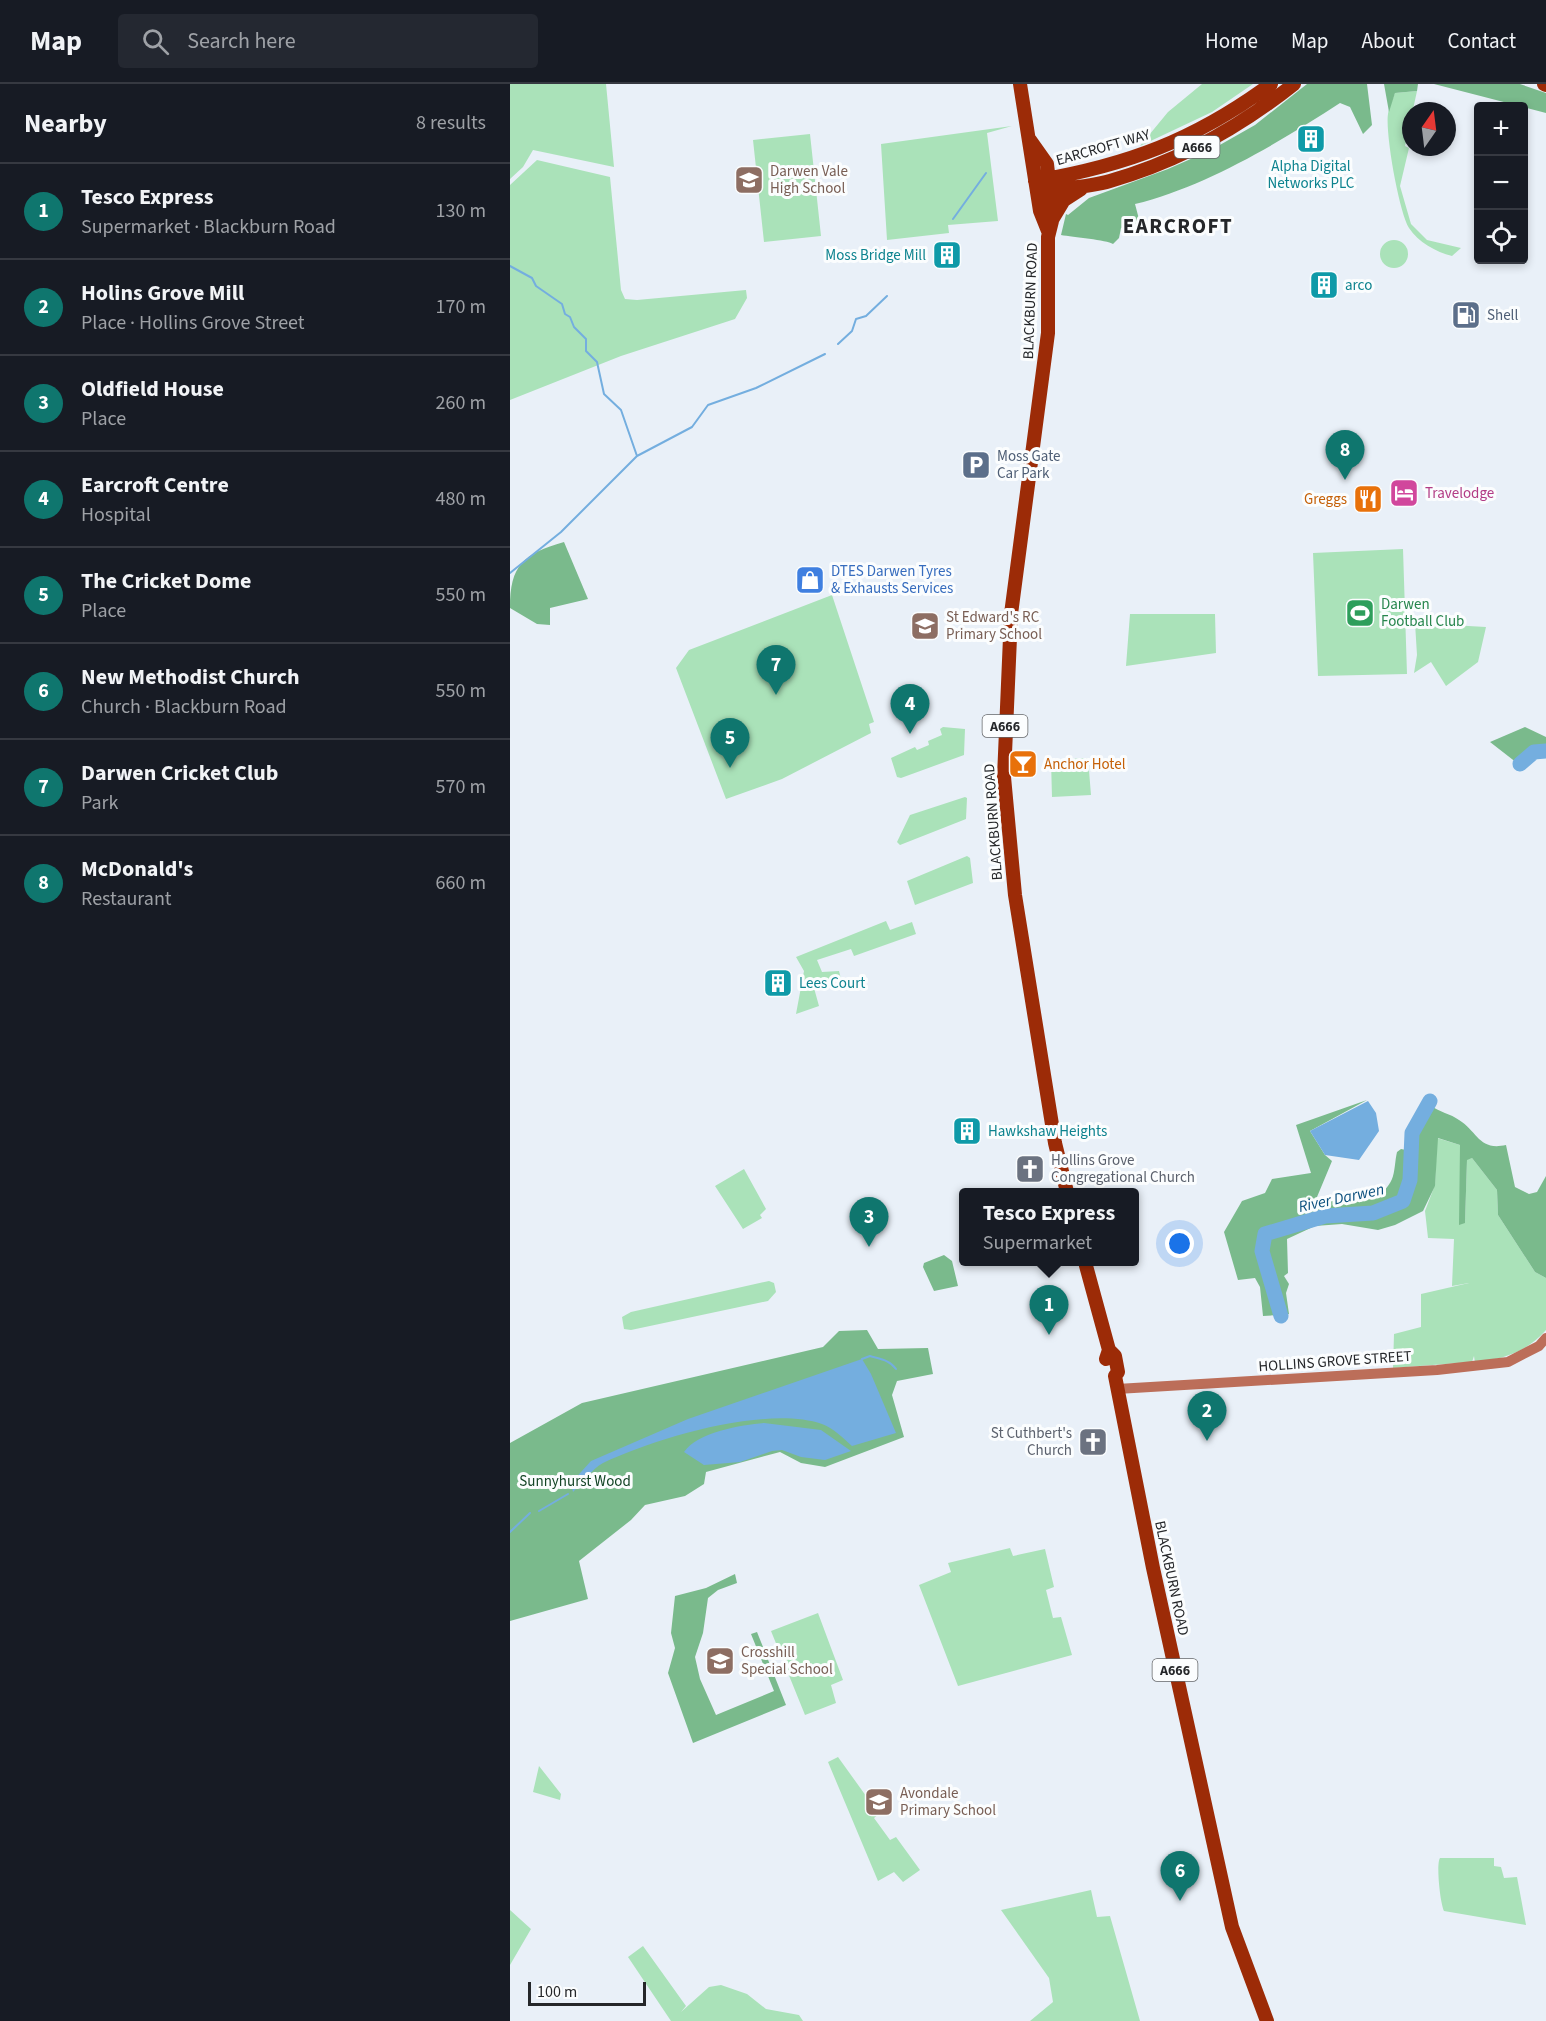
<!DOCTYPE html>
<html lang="en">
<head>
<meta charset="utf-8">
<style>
  body { margin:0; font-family:"Source Sans 3",sans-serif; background:#242831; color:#f1f3f6 }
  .controls { position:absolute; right:18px; top:18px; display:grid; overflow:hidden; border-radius:6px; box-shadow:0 3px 9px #0003 }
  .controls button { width:54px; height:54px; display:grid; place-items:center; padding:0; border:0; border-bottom:2px solid #363941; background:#171b24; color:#f1f3f6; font:30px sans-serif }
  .compass { position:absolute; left:892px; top:18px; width:54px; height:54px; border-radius:50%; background:#171b24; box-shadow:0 3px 9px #0003; rotate:14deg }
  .scale { position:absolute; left:18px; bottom:15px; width:118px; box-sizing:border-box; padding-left:6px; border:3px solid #25272a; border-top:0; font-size:16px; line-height:21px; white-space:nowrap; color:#25272a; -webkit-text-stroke:4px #fbfdfe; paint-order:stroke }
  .you { position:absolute; left:670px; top:1160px; width:21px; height:21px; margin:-15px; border:4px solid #fff; border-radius:50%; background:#1a73e8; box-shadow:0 0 0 9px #1a73e833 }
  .badge { display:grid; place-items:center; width:39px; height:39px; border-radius:50%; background:#0f766e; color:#fff; font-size:20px; font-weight:700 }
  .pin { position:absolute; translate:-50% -50px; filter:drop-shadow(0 2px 3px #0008) }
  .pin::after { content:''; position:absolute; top:32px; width:21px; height:18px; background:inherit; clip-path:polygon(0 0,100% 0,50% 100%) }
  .popup { position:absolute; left:449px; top:1104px; width:180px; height:78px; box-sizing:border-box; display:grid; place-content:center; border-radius:6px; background:#171b24; filter:drop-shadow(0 2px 4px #0005); font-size:20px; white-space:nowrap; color:#9ea1a6 }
  .popup b { font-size:22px; color:#f1f3f6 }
  .popup::after { content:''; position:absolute; left:50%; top:100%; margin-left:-12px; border:12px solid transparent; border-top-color:#171b24 }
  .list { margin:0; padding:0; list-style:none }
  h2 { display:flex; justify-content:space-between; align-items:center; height:78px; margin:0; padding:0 24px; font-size:26px }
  h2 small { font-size:20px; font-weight:400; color:#9ea1a6 }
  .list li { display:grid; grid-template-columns:39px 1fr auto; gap:18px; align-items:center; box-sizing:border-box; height:96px; padding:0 24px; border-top:2px solid #363941 }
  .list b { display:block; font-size:22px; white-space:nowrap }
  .list p { margin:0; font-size:20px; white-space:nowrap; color:#9ea1a6 }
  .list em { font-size:20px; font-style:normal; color:#9ea1a6 }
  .icon { flex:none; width:33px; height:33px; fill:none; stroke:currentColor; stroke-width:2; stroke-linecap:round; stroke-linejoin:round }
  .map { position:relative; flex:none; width:1036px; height:1937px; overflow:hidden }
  header { display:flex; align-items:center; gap:36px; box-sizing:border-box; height:84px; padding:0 30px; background:#171b24; border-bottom:2px solid #363941 }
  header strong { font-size:28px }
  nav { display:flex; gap:33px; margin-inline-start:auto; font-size:21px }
  .search { width:420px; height:54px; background:#242831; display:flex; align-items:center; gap:15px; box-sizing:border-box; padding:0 21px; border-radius:6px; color:#9ea1a6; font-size:22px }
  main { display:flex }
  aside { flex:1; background:#171b24 }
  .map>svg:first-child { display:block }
</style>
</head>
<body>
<header>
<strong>Map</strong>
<div class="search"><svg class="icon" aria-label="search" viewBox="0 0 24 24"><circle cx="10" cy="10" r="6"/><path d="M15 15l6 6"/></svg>Search here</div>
<nav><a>Home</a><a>Map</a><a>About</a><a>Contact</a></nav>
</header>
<main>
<aside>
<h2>Nearby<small>8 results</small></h2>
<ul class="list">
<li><span class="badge">1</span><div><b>Tesco Express</b><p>Supermarket · Blackburn Road</p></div><em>130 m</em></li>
<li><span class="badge">2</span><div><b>Holins Grove Mill</b><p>Place · Hollins Grove Street</p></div><em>170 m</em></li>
<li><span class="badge">3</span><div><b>Oldfield House</b><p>Place</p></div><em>260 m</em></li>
<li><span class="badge">4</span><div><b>Earcroft Centre</b><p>Hospital</p></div><em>480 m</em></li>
<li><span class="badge">5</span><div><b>The Cricket Dome</b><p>Place</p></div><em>550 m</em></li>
<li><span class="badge">6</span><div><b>New Methodist Church</b><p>Church · Blackburn Road</p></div><em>550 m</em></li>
<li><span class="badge">7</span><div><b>Darwen Cricket Club</b><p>Park</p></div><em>570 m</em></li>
<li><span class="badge">8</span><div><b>McDonald's</b><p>Restaurant</p></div><em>660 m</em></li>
</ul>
</aside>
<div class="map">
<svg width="1036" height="1937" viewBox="0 0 1036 1937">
  <rect width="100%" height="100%" fill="#e9f0f8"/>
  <path fill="#aae2b9" d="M0 0H96L104 83 23 66 13 83 0 95Z
    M692 0H743L702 28 630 62 658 28Z
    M907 7 895 62 899 64 890 102 901 140 917 156 951 164 942 172C926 168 908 158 899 144 889 128 875 49 878 30 878 27 883 14 885 9Z
    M502 42 477 49 488 137 438 141 439 149 377 156 371 60Z
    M300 50 311 152 254 158 243 56Z
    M27 76 100 93 111 206 115 215 127 216 236 206 237 214 225 235 111 272 0 316V101Z
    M870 170a14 14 0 1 1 28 0a14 14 0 1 1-28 0Z
    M893 465 897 590 808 592 803 469Z
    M322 511 364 638 359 640 361 649 272 695 216 715 166 584 179 566Z
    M620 530H705L706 569 616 582Z
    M905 539 976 543 968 578 936 602 921 578 904 589 907 571Z
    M433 643 455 645 454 671 391 694 387 693 381 674 405 663 407 666 419 661 418 657 432 651 430 645Z
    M578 674 581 711 542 713 541 676Z
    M455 713 457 714 456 735 390 761 387 758 400 731Z
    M457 772 460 774 463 799 405 821 397 797Z
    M376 837 380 846 402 838 406 850 344 872 341 865 307 876 312 888 329 887 331 895 304 904 309 922 286 930 294 887 286 873Z
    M927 1054 950 1061 955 1139 957 1075 962 1074 987 1106 988 1131 1025 1188 1036 1194V1246C1017 1268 993 1275 965 1279L964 1272 962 1278 883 1284 884 1250 911 1243V1210L959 1199 942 1202 944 1155 918 1154 915 1127 925 1101Z
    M234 1085 256 1125 250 1131 252 1134 233 1145 205 1102Z
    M259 1197 264 1199 266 1208 258 1217 121 1246 114 1245 112 1233 121 1228Z
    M500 1464 503 1472 535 1465 544 1503 536 1506 543 1534 551 1533 562 1571 448 1602 409 1501 441 1488 438 1479Z
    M308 1529 333 1596 321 1601 326 1619 295 1631 261 1547Z
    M328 1673 369 1730 364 1734 380 1756 386 1753 410 1786 393 1798 384 1788 368 1797 318 1678Z
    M29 1682 51 1710 50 1716 23 1708Z
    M930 1774H984V1782L991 1783 994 1794 1007 1793 1016 1841 934 1827C930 1818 926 1780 930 1774Z
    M581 1806 587 1833 600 1832 630 1937H520L543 1918 539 1894 491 1826Z
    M0 1826 21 1845 0 1881Z
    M133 1862 176 1922 171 1928 199 1903 211 1901 237 1910 256 1925 289 1931 293 1937H161L118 1873Z"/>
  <path fill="#7aba8c" d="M797 0H857L862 41 853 50 840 23 830 19C770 58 695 103 625 120L630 139 611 144 609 154 603 160C597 156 563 153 551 151L556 130 558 131 579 114 658 85 701 66 745 41Z
    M874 0H908L907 7 885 9 879 28Z
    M924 0H1010L1036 9V29Z
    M54 458 78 515 40 524V541L27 540 0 524C0 481 13 470 54 458Z
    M1015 643 1036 653V665L1020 667 1007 679 980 658Z
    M857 1016 800 1047 815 1071 822 1077 807 1113C831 1120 869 1124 882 1095 885 1088 885 1076 887 1068L891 1065 896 1066C895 1079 896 1100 888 1111 874 1131 836 1125 814 1129 793 1132 773 1141 753 1149L750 1167 768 1231 753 1232 750 1203 745 1194 728 1196 714 1148 732 1117 755 1109 762 1095 801 1089 786 1041Z
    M920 1021C929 1028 941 1030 949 1036 968 1048 969 1067 996 1061L1005 1103 1019 1110 1027 1108 1036 1092V1194L1025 1188 988 1131 987 1106 962 1074 957 1076 955 1139 949 1141 950 1061 928 1054 925 1102 913 1127 885 1141 868 1146 832 1140 805 1142 777 1155 778 1189 774 1192 779 1200 776 1209 779 1230 774 1231 754 1167 757 1152 817 1135 863 1132 895 1119 904 1095 906 1050Z
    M434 1171 442 1177 448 1202 424 1207 413 1183 414 1179Z
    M357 1246 368 1265 418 1264 423 1290 387 1297 382 1311 394 1353 315 1383 291 1379 270 1368 196 1388 194 1400 175 1412 135 1421 121 1436 69 1477 78 1515 0 1537V1359L72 1319 313 1263 329 1247Z
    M225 1490 227 1499 208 1506 198 1514 193 1549 185 1573 190 1595 206 1631 264 1607 241 1550 247 1548 276 1621 183 1659 158 1589 165 1564 161 1549 165 1512 196 1504Z"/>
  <path fill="#74aedf" d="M858 1017 866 1029 869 1047 849 1076 815 1071 800 1047Z
    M352 1275 361 1290 386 1349 342 1362C333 1354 323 1344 312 1340 256 1321 145 1354 93 1379 82 1385 72 1399 63 1408L61 1399 81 1377 178 1335Z
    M254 1339 311 1346 341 1367 315 1376 291 1373 272 1366 262 1367 230 1378 194 1381 174 1368C188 1348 231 1341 254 1339Z"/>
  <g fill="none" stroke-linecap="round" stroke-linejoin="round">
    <path stroke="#74aedf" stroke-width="2" d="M443 135 476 89
      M0 182 22 194 26 202 52 220 55 230 60 233 64 243 76 255V267L87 278 94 310 111 326 127 372
      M328 260 342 247 346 235 356 232 377 212
      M0 489 51 448 127 372 182 343 198 321 246 304 315 270
      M352 1275 360 1272C370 1275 380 1276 386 1285
      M29 1427 58 1410
      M0 1448 20 1429"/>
    <path stroke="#74aedf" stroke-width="15" d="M1010 680 1024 668 1036 667
      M771 1232 752 1167 755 1150 815 1132 863 1129 893 1117 900 1096 902 1049 920 1017"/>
    <path stroke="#bc6e59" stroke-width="10" d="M607 1305 927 1286 998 1278 1029 1262 1036 1254"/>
    <path stroke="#9c2b07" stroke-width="14" d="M510 0 530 127 538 147
      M1034 0 1036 1
      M520 56 537 80 541 115 542 137 538 153V249L501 530 494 693 505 811 545 1059 557 1108
      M525 97C618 81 685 56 761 0
      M527 108C551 104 576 104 600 97 667 78 730 43 784 0
      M542 136 554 116 571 105
      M575 1178 599 1266 596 1275
      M599 1266 605 1272 608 1288 605 1292 643 1484 722 1843 757 1937"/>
  </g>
  <defs>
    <g id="building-square" transform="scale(1.5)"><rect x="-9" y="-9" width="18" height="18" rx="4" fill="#0f9aa8" stroke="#fbfdfe"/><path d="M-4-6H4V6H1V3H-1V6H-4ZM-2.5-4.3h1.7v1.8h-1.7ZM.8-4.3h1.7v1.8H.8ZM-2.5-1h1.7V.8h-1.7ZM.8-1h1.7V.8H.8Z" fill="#fff"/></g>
    <g id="school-square" transform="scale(1.5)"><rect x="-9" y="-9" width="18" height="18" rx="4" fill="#8d6e63" stroke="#fbfdfe"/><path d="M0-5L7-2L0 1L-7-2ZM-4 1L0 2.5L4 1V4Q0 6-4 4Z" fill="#fff"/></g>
    <g id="fuel-square" transform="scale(1.5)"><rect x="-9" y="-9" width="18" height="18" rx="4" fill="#5c6f8a" stroke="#fbfdfe"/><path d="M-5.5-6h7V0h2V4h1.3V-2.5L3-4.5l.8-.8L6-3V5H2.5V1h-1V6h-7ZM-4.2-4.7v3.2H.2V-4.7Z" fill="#fff"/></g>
    <g id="parking-square" transform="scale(1.5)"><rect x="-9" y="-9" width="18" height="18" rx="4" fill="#5c6f8a" stroke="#fbfdfe"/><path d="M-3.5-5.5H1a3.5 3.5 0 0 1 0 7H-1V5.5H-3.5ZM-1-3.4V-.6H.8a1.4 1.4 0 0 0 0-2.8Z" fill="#fff"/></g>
    <g id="hotel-square" transform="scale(1.5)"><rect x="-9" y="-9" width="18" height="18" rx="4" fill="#d1479c" stroke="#fbfdfe"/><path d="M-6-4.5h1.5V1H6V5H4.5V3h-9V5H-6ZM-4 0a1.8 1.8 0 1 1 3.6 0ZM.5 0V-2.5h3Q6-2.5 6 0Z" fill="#fff"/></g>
    <g id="restaurant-square" transform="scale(1.5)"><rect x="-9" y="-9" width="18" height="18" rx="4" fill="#e8710a" stroke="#fbfdfe"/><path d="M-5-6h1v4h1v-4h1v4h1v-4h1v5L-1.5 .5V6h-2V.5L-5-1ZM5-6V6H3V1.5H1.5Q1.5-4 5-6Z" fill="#fff"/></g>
    <g id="shop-square" transform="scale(1.5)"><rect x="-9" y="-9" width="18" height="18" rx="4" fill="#3f7fe0" stroke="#fbfdfe"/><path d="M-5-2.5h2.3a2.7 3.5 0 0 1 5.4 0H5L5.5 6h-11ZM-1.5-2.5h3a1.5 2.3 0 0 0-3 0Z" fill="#fff"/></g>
    <g id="stadium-square" transform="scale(1.5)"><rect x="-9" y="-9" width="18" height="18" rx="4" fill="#2e9e5b" stroke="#fbfdfe"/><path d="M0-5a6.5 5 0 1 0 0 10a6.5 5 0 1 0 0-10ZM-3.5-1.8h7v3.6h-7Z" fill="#fff"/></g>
    <g id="bar-square" transform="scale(1.5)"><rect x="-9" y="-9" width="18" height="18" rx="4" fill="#e8710a" stroke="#fbfdfe"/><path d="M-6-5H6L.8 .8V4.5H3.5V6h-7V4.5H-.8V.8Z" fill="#fff"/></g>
    <g id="church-square" transform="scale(1.5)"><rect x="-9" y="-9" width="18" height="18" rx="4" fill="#6b7280" stroke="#fbfdfe"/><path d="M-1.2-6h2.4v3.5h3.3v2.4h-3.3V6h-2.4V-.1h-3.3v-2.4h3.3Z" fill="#fff"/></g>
  </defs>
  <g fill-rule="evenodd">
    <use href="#building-square" x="801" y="55"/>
    <use href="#school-square" x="239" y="96"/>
    <use href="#building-square" x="437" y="171"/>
    <use href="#building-square" x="814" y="201"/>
    <use href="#fuel-square" x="956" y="231"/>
    <use href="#parking-square" x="466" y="381"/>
    <use href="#hotel-square" x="894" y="409"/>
    <use href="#restaurant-square" x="858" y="415"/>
    <use href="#shop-square" x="300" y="496"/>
    <use href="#stadium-square" x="850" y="529"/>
    <use href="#school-square" x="415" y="542"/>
    <use href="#bar-square" x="513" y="680"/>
    <use href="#building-square" x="268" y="899"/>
    <use href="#building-square" x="457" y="1047"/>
    <use href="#church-square" x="520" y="1085"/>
    <use href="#church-square" x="583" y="1358"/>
    <use href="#school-square" x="210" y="1577"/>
    <use href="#school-square" x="369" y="1718"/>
  </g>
  <g text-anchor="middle" stroke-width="6" stroke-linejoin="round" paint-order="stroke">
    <g fill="#fbfdfe" stroke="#65676a" stroke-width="1.5">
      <rect x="664.5" y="52" width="45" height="22" rx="4.5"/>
      <rect x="472.5" y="631" width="45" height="22" rx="4.5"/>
      <rect x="642.5" y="1575" width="45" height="22" rx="4.5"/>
    </g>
    <g font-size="14" font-weight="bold" fill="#25272a">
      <text x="687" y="68">A666</text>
      <text x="495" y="647">A666</text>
      <text x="665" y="1591">A666</text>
    </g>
    <g font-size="15" fill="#25272a" stroke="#fbfdfe">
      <text transform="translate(593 63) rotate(-16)" y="5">EARCROFT WAY</text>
      <text transform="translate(520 217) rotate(-88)" y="5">BLACKBURN ROAD</text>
      <text transform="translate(483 738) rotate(-94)" y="5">BLACKBURN ROAD</text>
      <text transform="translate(825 1277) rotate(-4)" y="5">HOLLINS GROVE STREET</text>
      <text transform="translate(662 1494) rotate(78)" y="5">BLACKBURN ROAD</text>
    </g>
    <g font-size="15" fill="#0d838f" stroke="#fbfdfe" text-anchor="start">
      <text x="801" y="87" text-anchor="middle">Alpha Digital<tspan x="801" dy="17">Networks PLC</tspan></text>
      <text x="416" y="176" text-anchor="end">Moss Bridge Mill</text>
      <text x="835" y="206">arco</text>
      <text x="289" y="904">Lees Court</text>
      <text x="478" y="1052">Hawkshaw Heights</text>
    </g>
    <g font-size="15" fill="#785e54" stroke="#fbfdfe" text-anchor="start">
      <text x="260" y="92">Darwen Vale<tspan x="260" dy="17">High School</tspan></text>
      <text x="436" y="538">St Edward's RC<tspan x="436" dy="17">Primary School</tspan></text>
      <text x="231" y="1573">Crosshill<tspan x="231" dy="17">Special School</tspan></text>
      <text x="390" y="1714">Avondale<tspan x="390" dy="17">Primary School</tspan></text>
    </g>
    <g font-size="15" fill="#4e5e75" stroke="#fbfdfe" text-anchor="start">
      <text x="977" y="236">Shell</text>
      <text x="487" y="377">Moss Gate<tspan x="487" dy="17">Car Park</tspan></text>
    </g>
    <g font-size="15" fill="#b23c85" stroke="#fbfdfe" text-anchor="start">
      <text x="915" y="414">Travelodge</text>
    </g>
    <g font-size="15" fill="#c56008" stroke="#fbfdfe" text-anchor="end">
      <text x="837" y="420">Greggs</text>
      <text x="534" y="685" text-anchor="start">Anchor Hotel</text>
    </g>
    <g font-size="15" fill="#366cbe" stroke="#fbfdfe" text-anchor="start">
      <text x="321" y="492">DTES Darwen Tyres<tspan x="321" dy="17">&amp; Exhausts Services</tspan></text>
    </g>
    <g font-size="15" fill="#27864d" stroke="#fbfdfe" text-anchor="start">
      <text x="871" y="525">Darwen<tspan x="871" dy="17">Football Club</tspan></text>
    </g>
    <g font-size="15" fill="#5b616d" stroke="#fbfdfe" text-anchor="start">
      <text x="541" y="1081">Hollins Grove<tspan x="541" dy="17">Congregational Church</tspan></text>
      <text x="562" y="1354" text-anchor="end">St Cuthbert's<tspan x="562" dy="17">Church</tspan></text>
    </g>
    <g font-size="15" fill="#144526" stroke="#fbfdfe">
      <text x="65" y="1402">Sunnyhurst Wood</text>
    </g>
    <g font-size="16" font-style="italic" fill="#0a4f7d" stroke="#fbfdfe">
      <text transform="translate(831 1113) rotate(-12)" y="6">River Darwen</text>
    </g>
    <g font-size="21" font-weight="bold" letter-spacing="1.5" fill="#25272a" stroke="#fbfdfe">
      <text x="668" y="149">EARCROFT</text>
    </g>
  </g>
</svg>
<div class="controls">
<button>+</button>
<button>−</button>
<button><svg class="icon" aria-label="locate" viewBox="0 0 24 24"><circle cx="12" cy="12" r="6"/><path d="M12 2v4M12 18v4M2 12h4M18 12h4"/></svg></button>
</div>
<svg class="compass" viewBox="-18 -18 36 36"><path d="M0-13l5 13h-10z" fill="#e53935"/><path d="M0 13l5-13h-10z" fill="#9ea1a6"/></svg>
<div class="scale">100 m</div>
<div class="you"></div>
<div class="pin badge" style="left:539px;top:1251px">1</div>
<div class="popup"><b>Tesco Express</b>Supermarket</div>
<div class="pin badge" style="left:697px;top:1357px">2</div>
<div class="pin badge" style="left:359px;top:1163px">3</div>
<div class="pin badge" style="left:400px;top:650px">4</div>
<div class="pin badge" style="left:220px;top:684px">5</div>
<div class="pin badge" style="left:670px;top:1817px">6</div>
<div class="pin badge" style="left:266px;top:611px">7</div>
<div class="pin badge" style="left:835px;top:396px">8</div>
</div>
</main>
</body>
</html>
